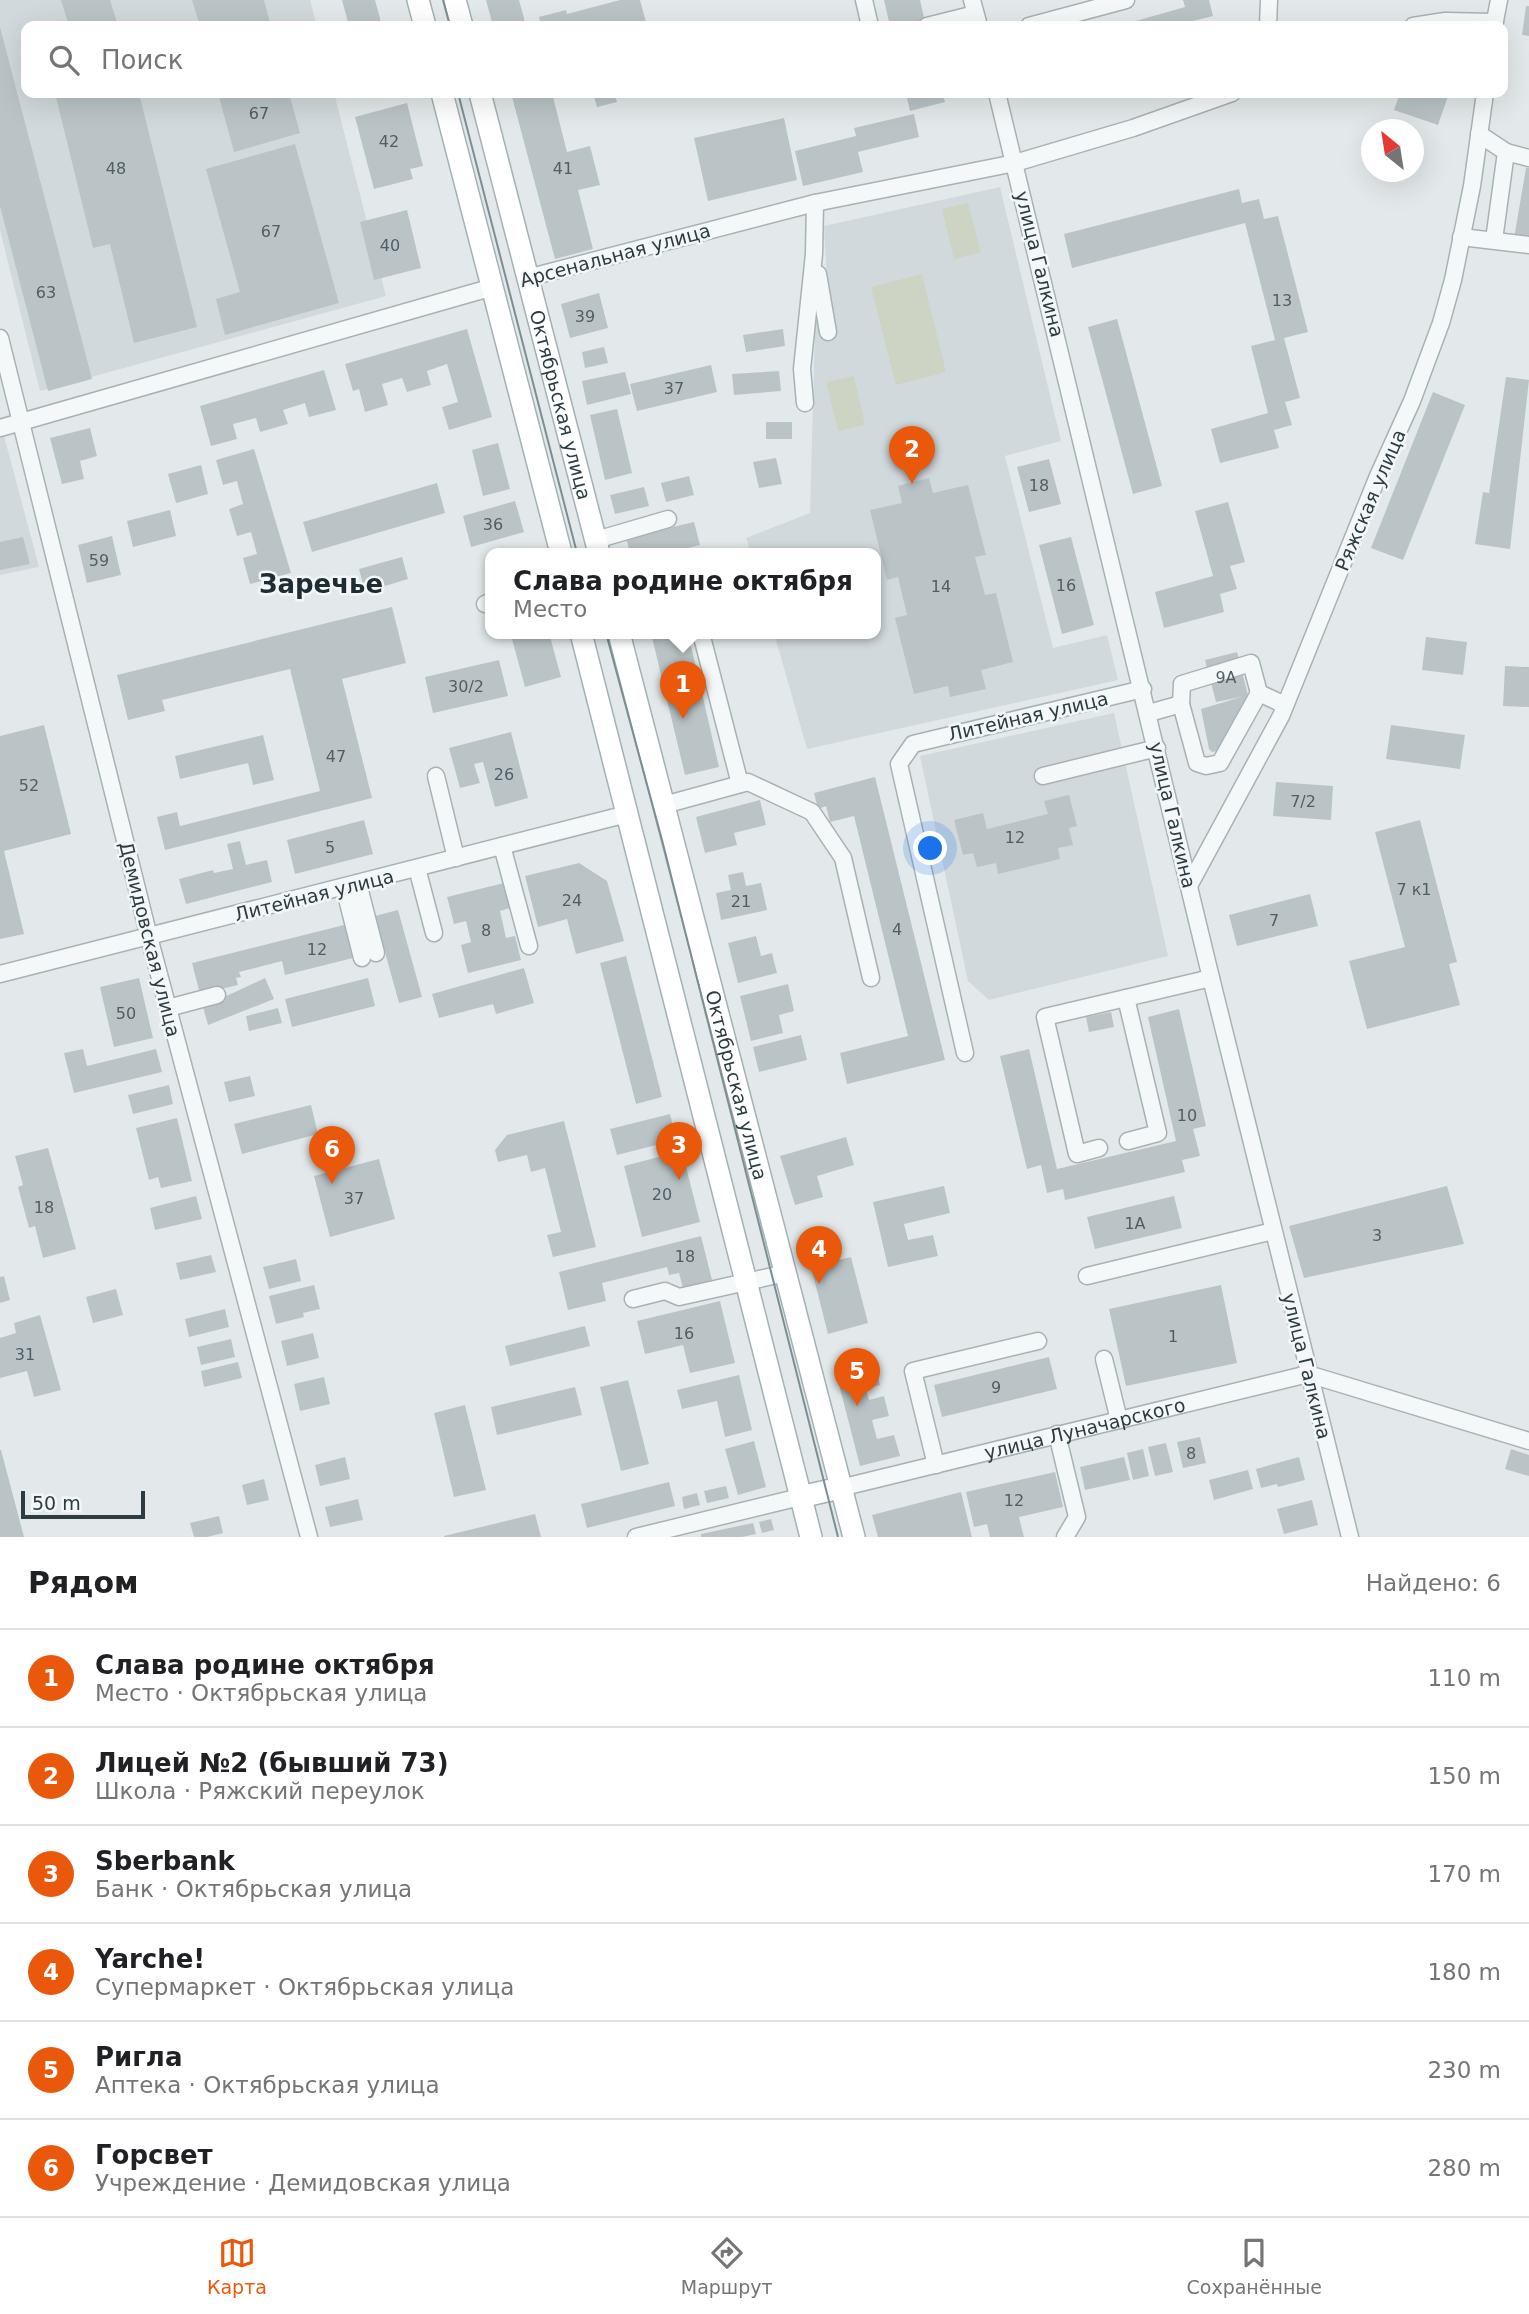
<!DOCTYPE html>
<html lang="ru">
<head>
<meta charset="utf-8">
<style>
  body { margin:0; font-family:"DejaVu Sans",sans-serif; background:#f2f2f2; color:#202124 }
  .compass { position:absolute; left:1361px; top:119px; width:63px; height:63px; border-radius:50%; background:#fff; box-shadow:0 7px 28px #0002; rotate:330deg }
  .scale { position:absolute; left:21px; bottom:18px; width:124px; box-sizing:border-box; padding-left:7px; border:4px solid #2c3c42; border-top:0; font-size:19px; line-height:24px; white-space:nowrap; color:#2c3c42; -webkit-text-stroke:5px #f3f7f8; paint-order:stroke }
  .you { position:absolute; left:931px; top:849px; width:24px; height:24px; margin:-18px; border:5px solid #fff; border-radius:50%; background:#1a73e8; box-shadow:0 0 0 10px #1a73e833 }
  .badge { display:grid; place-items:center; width:46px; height:46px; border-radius:50%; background:#ea580c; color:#fff; font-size:23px; font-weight:700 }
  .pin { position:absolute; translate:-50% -58px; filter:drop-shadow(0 2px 4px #0008) }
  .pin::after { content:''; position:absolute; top:37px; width:24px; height:21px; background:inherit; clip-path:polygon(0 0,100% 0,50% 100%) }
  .popup { position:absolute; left:485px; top:548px; width:396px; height:91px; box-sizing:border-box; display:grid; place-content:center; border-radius:14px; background:#fff; filter:drop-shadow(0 2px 5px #0005); font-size:23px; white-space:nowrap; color:#757577 }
  .popup b { font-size:26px; color:#202124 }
  .popup::after { content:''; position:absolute; left:50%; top:100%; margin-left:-14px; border:14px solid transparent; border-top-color:#fff }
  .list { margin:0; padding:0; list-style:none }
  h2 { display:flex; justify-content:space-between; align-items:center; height:91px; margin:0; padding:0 28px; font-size:30px }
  h2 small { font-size:23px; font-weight:400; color:#757577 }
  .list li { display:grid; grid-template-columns:46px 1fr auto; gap:21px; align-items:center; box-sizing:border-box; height:98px; padding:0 28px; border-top:2px solid #e0e0e0 }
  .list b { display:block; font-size:26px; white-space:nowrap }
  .list p { margin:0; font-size:23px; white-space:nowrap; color:#757577 }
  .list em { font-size:23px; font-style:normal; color:#757577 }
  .icon { flex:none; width:38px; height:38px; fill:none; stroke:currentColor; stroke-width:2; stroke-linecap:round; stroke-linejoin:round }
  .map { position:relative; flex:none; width:1529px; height:1537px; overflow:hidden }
  .search { position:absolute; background:#fff; box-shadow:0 7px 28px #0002; left:21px; right:21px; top:21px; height:77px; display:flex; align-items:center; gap:18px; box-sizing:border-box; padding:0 24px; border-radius:14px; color:#757577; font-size:26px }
  .sheet { height:679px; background:#fff }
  nav { display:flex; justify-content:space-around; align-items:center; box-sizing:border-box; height:98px; border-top:2px solid #e0e0e0; background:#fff; font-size:19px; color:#757577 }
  nav a { display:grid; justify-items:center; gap:4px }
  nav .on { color:#ea580c }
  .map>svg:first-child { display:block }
</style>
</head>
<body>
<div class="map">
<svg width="1529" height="1537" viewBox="0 0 1529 1537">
  <rect width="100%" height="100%" fill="#e3e9ea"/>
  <path fill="#d1d9dc" d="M0 0H310L317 26H26V93H334L386 296 40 391 0 230Z
    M1000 187 1061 441 1005 456 1053 648 1107 635 1118 680 807 749 774 633H876V553H751L746 538 810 513 816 290 827 282 824 226Z
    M0 421 39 567 0 575Z
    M1114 713 1168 956 989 1000 968 981 920 756Z"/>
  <path fill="#ced4c4" d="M968 203 981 252 954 259 942 209Z
    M922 274 946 372 896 385 871 287Z
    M854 376 865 425 838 431 826 382Z"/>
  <path fill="#bac4c7" d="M61 0H110L118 26H69Z
    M192 0H264L271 26H200Z
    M342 0H375L382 26H349Z
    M486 0H519L526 26H493Z
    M620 0H640L647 26H541L539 17 566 10 567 14Z
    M884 0H920L926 26H890Z
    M1183 0H1209L1213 16 1189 22 1191 26H1118L1185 7Z
    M1526 6H1529V36L1522 35Z
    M0 27 92 379 48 391 0 206Z
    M55 93H139L197 327 134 343 110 244 93 248Z
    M218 93H289L300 133 234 152Z
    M511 93H552L567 152 590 146 600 185 578 190 593 249 555 259Z
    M593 93H614L617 102 597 107Z
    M906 93H942L945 102 910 111Z
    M1400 93H1439L1448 96 1438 125 1394 110Z
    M407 103 423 166 410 169 413 179 374 189 355 117Z
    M914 114 919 137 858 152 863 172 803 186 795 151 856 136 854 128Z
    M784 118 797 180 708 201 694 138Z
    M295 144 339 303 225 335 216 299 240 292 206 169Z
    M1526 168H1529V253L1512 250Z
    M1239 189 1242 203 1259 199 1264 219 1278 216 1308 332 1284 338 1300 398 1285 402 1292 425 1274 430 1279 448 1220 463 1211 429 1268 413 1251 346 1275 340 1245 223 1072 268 1064 234Z
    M407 210 421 268 374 280 360 222Z
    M599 293 608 328 570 338 561 304Z
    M1117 319 1162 486 1133 494 1088 327Z
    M467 329 492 417 449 430 442 407 458 402 447 364 427 371 431 385 407 392 402 378 382 384 388 405 365 412 359 389 353 391 345 364Z
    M783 329 785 346 746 352 743 335Z
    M604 347 608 363 585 368 582 352Z
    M711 365 717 392 637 411 630 384Z
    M324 370 336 410 309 417 305 403 283 410 288 424 260 432 256 418 233 424 237 439 211 446 200 406Z
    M779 371 781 391 734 395 732 374Z
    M625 372 631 394 587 405 582 381Z
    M1506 377 1529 380 1510 549 1475 544 1483 492 1489 493Z
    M1433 392 1465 405 1403 560 1371 548Z
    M617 409 632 473 605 480 590 415Z
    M766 422H792V439H766Z
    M90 428 97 456 80 461 84 479 62 484 50 438Z
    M498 443 510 489 483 496 472 450Z
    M254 449 291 573 250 584 243 558 257 554 251 532 237 536 229 509 243 504 237 481 223 485 216 460Z
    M776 458 782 484 759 488 753 462Z
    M1049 459 1061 504 1029 512 1017 467Z
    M201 465 208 494 176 503 168 474Z
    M689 476 694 495 666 502 661 483Z
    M929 478 933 493 968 485 986 555 975 557 985 595 996 593 1013 662 981 670 986 689 950 697 948 686 914 694 895 618 907 615 898 577 887 580 870 510 902 503 898 486Z
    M437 483 445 513 312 552 303 522Z
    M644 487 649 506 615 514 610 495Z
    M515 501 524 532 471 547 463 516Z
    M1228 502 1245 562 1230 566 1237 589 1220 594 1224 612 1164 628 1155 592 1213 576 1195 511Z
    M170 510 176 536 133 547 127 521Z
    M694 522 700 545 667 553H630L626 538Z
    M112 536 121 575 87 583 78 545Z
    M23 537 30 564 0 570V542Z
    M1071 537 1094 625 1062 634 1039 545Z
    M402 557 408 579 365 592 359 569Z
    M392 607 406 663 342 679 372 798 165 850 157 817 177 812 180 826 320 791 290 669 162 700 165 711 128 720 117 675Z
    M532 633H549L561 677 525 687 512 639Z
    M651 633H688L719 767 685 775Z
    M1426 637 1467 642 1463 675 1422 670Z
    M1237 652 1248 695 1217 751 1212 752 1209 749 1201 709 1241 697 1216 702 1205 660Z
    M499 660 508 696 433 713 425 677Z
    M1505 666 1529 667V707L1503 706Z
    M44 725 71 834 4 851 24 934 0 939V736Z
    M1391 725 1465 735 1460 769 1386 759Z
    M511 732 528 798 495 807 483 762 474 764 480 783 460 788 449 748Z
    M263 735 274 780 253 785 248 763 180 779 175 756Z
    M875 777 945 1060 847 1084 840 1053 908 1036 854 816 830 822 826 806 818 809 814 793Z
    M1276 782 1333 786 1331 820 1273 816Z
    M1069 795 1077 826 1069 828 1073 845 1058 848 1060 859 998 874 996 863 977 867 973 853 963 855 954 820 983 813 987 829 1048 814 1044 801Z
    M760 800 766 825 734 833 737 845 705 853 696 817Z
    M364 820 373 854 295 874 287 840Z
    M1420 820 1457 962 1449 964 1460 1005 1367 1029 1349 961 1405 947 1375 832Z
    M240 841 246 865 267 860 272 882 186 904 179 879 213 870 214 873 233 869 227 844Z
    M579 863 607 881 624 941 576 954 567 919 538 927 525 876Z
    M743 872 746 886 761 883 767 910 721 920 716 893 731 890 728 875Z
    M504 883 510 908 500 911 506 938 515 936 521 960 468 973 461 945 471 942 466 921 454 924 447 897Z
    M1310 894 1318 926 1237 946 1229 915Z
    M398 910 422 997 399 1003 375 916Z
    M348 924 357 957 285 975 282 961 239 972 241 977 236 978 238 985 200 994 192 963Z
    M756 936 761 956 772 953 777 973 738 983 728 943Z
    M626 956 662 1097 636 1104 600 963Z
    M524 968 534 1003 496 1014 493 1004 439 1018 432 994Z
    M139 978 153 1038 114 1047 100 987Z
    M265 978 274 999 208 1025 202 1003 220 999Z
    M368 978 375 1006 292 1027 285 999Z
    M788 984 794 1011 779 1015 783 1033 751 1041 740 996Z
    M278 1008 282 1023 249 1031 246 1016Z
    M1179 1009 1206 1126 1193 1129 1200 1156 1182 1160 1185 1172 1065 1200 1063 1189 1047 1193 1041 1165 1027 1169 1000 1056 1029 1049 1057 1169 1176 1141 1148 1017Z
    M1111 1012 1114 1027 1089 1032 1086 1017Z
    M801 1035 807 1060 759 1072 753 1047Z
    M83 1049 87 1066 156 1049 162 1072 74 1093 64 1053Z
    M250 1076 255 1096 229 1102 224 1082Z
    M169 1085 173 1104 133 1114 128 1095Z
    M311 1105 318 1134 242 1154 234 1124Z
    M670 1114 676 1140 617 1155 610 1129Z
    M177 1118 192 1181 161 1188 158 1177 149 1180 136 1128Z
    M564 1121 596 1247 553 1257 547 1235 561 1232 545 1168 531 1172 527 1155 498 1162 495 1150 507 1135Z
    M846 1137 854 1165 817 1176 823 1197 795 1205 780 1156Z
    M48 1148 76 1249 43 1258 35 1226 29 1228 18 1187 23 1185 15 1156Z
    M682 1151 700 1222 642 1237 624 1166Z
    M379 1159 395 1219 330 1237 314 1176Z
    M944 1186 950 1213 904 1224 908 1240 933 1235 938 1256 888 1267 873 1202Z
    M1447 1186 1464 1244 1304 1278 1289 1226Z
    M196 1196 202 1219 155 1230 150 1208Z
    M1174 1196 1182 1228 1095 1249 1087 1217Z
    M701 1236 713 1284 684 1292 679 1273 669 1275 667 1267 602 1283 606 1301 568 1310 559 1272Z
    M211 1255 216 1272 180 1280 176 1263Z
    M851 1257 868 1323 828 1334 811 1267Z
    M296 1259 301 1281 269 1289 263 1267Z
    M4 1276 10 1300 0 1303V1277Z
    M314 1285 320 1309 303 1313 304 1317 276 1324 269 1296Z
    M1221 1285 1237 1363 1126 1386 1109 1309Z
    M116 1289 123 1315 93 1323 86 1297Z
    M720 1301 735 1363 690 1373 683 1345 645 1354 637 1321Z
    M225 1309 229 1327 189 1337 185 1319Z
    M40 1315 61 1390 34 1397 27 1371 0 1378V1338L16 1333 14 1323Z
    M585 1326 590 1346 510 1366 505 1346Z
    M313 1333 319 1358 287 1366 281 1341Z
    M231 1339 235 1357 201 1365 197 1347Z
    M1049 1357 1057 1389 942 1417 934 1385Z
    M859 1359 861 1366 874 1363 880 1385 866 1389 869 1400 884 1396 889 1416 872 1420 877 1439 894 1435 900 1456 860 1466 834 1365Z
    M238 1362 242 1378 204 1387 201 1371Z
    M739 1375 752 1430 725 1437 717 1401 682 1409 677 1390Z
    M324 1377 330 1404 300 1411 294 1384Z
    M628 1380 649 1464 621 1471 600 1387Z
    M575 1387 582 1415 497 1435 491 1407Z
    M465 1405 486 1490 454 1497 434 1413Z
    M1200 1437 1206 1463 1183 1468 1177 1442Z
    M754 1441 766 1487 738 1495 725 1449Z
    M1166 1443 1173 1472 1155 1476 1148 1447Z
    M1143 1449 1149 1476 1133 1480 1127 1453Z
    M1511 1449 1529 1455V1476L1505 1469Z
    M0 1450H1L24 1537H0Z
    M345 1457 350 1479 320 1486 315 1465Z
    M1124 1457 1130 1480 1085 1490 1080 1467Z
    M1299 1457 1305 1480 1278 1487 1277 1484 1261 1488 1256 1469Z
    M1248 1470 1253 1489 1214 1500 1209 1480Z
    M1055 1472 1063 1507 1019 1517 1024 1537H990L987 1524 974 1527 966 1492Z
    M264 1479 269 1500 247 1505 242 1485Z
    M669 1482 675 1506 587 1528 581 1504Z
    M726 1486 729 1498 707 1503 704 1491Z
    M961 1492 972 1537H878L872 1515Z
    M697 1493 700 1505 684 1509 682 1497Z
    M358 1499 363 1520 330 1527 325 1507Z
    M1312 1500 1318 1525 1284 1534 1277 1509Z
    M535 1514 541 1537H444V1536Z
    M219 1516 223 1533 207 1537H194L190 1523Z
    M771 1519 774 1530 762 1533 759 1522Z
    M753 1523 756 1534 742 1537H701V1534Z"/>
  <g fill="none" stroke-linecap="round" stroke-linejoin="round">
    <g stroke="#a8b2b4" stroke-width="19">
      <g id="minor">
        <path d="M864 0 870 26"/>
        <path d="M972 0 979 26"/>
        <path d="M927 26 975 14"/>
        <path d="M1029 26 1126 0"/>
        <path d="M1268 26 1269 0"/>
        <path d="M1413 26 1445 21 1495 22"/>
        <path d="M1494 26 1499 0"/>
        <path d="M997 93 1211 978 1350 1537"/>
        <path d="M1479 134 1506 152 1494 240"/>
        <path d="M1506 152 1529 158"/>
        <path d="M1461 237 1529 245"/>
        <path d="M818 274 828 332"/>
        <path d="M527 278 815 203 1015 163 1133 128 1232 93"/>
        <path d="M0 338 149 937 309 1537"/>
        <path d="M805 403 802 369 814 254 815 203"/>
        <path d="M0 428 493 287"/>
        <path d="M596 540 668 519"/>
        <path d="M485 604 490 602"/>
        <path d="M701 633 740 784"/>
        <path d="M1181 704 1182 684 1251 663 1259 693"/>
        <path d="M1149 713 1181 704 1197 763 1206 766 1220 763 1259 693 1285 705"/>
        <path d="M436 776 456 858"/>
        <path d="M1043 776 1157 748"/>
        <path d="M664 805 748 782 812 812 843 858 871 978"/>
        <path d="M502 846 529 946"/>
        <path d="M417 868 434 933"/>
        <path d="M358 883 376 953"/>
        <path d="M1190 884 1281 716 1378 476 1412 401 1441 323 1453 280 1472 186 1485 93"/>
        <path d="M344 887 362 958"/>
        <path d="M0 974 627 814"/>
        <path d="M1126 998 1158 1133 1128 1141"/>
        <path d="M168 1008 217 995"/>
        <path d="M965 1053 899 764 913 744 1143 689"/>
        <path d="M1099 1148 1077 1154 1045 1017 1211 978"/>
        <path d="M1087 1276 1273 1231"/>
        <path d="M633 1299 665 1291 679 1297 786 1273"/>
        <path d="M1104 1359 1119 1420"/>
        <path d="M1057 1434 1077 1517 1065 1537"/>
        <path d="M936 1465 913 1371 1038 1341"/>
        <path id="s1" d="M840 1488 1308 1374 1529 1441"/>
        <path d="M636 1537 800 1497"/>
      </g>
    </g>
    <g stroke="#a3b1b5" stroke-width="24">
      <g id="major">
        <path d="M418 0 425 26"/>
        <path d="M455 0 462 26"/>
        <path d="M442 93 561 553"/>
        <path id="s2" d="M480 93 599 553"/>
        <path d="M581 633 811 1537"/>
        <path id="s3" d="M619 633 854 1537"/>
        <path d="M800 1497 840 1488"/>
      </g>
    </g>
    <use href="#minor" stroke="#f5f8f9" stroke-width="16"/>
    <use href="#major" stroke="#fff" stroke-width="21"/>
    <path stroke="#7d8e93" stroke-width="2" d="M443 0 450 26
      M458 93 577 553
      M606 633 662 840 838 1537"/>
  </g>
  <g text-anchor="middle" stroke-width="5" stroke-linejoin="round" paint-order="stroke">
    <g font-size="16" fill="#505e63">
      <text x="259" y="119">67</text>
      <text x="389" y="147">42</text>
      <text x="116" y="174">48</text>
      <text x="563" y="174">41</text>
      <text x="271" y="237">67</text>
      <text x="390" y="251">40</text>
      <text x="46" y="298">63</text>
      <text x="1282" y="306">13</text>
      <text x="585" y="322">39</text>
      <text x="674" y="394">37</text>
      <text x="1039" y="491">18</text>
      <text x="493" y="530">36</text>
      <text x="99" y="566">59</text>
      <text x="1066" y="591">16</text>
      <text x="941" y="592">14</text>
      <text x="1226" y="683">9А</text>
      <text x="466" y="692">30/2</text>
      <text x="336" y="762">47</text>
      <text x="504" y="780">26</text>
      <text x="29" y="791">52</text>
      <text x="1303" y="807">7/2</text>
      <text x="1015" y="843">12</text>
      <text x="330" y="853">5</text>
      <text x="1414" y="895">7 к1</text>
      <text x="572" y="906">24</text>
      <text x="741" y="907">21</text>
      <text x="1274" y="926">7</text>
      <text x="897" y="935">4</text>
      <text x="486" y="936">8</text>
      <text x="317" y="955">12</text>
      <text x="126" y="1019">50</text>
      <text x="1187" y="1121">10</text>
      <text x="662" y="1200">20</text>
      <text x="354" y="1204">37</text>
      <text x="44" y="1213">18</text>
      <text x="1135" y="1229">1А</text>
      <text x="1377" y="1241">3</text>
      <text x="685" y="1262">18</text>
      <text x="684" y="1339">16</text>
      <text x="1173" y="1342">1</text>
      <text x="25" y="1360">31</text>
      <text x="996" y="1393">9</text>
      <text x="1191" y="1459">8</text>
      <text x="1014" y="1506">12</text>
    </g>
    <g font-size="19" fill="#2c3c42" stroke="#f3f7f8">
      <text transform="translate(615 255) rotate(-15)" y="7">Арсенальная улица</text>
      <text transform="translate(1040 264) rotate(76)" y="7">улица Галкина</text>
      <text dy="7" stroke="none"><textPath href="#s2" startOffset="322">Октябрьская улица</textPath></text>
      <text transform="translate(1370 500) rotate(-67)" y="7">Ряжская улица</text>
      <text transform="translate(1028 716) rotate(-13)" y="7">Литейная улица</text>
      <text transform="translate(1173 815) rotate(77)" y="7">улица Галкина</text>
      <text transform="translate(314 895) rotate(-14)" y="7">Литейная улица</text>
      <text transform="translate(150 939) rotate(76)" y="7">Демидовская улица</text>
      <text dy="7" stroke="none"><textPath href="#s3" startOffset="467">Октябрьская улица</textPath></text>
      <text transform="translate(1307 1366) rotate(76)" y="7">улица Галкина</text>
      <text dy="7" stroke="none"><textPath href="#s1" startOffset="252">улица Луначарского</textPath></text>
    </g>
    <g font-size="26" font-weight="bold" fill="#1e2d33" stroke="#f3f7f8">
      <text x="321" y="593">Заречье</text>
    </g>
  </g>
</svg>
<svg class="compass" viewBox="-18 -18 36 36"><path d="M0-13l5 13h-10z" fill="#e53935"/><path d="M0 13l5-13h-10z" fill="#757577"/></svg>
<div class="scale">50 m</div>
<div class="you"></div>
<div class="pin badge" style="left:683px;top:719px">1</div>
<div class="popup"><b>Слава родине октября</b>Место</div>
<div class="pin badge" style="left:912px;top:484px">2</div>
<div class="pin badge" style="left:679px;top:1180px">3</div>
<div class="pin badge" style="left:819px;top:1284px">4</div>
<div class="pin badge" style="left:857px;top:1406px">5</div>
<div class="pin badge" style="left:332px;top:1184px">6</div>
<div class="search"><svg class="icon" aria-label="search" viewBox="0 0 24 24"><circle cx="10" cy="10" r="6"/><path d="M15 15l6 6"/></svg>Поиск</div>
</div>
<section class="sheet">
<h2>Рядом<small>Найдено: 6</small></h2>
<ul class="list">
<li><span class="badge">1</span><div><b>Слава родине октября</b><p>Место · Октябрьская улица</p></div><em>110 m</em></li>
<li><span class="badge">2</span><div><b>Лицей №2 (бывший 73)</b><p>Школа · Ряжский переулок</p></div><em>150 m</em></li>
<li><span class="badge">3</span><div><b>Sberbank</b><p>Банк · Октябрьская улица</p></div><em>170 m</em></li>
<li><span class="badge">4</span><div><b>Yarche!</b><p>Супермаркет · Октябрьская улица</p></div><em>180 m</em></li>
<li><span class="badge">5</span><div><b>Ригла</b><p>Аптека · Октябрьская улица</p></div><em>230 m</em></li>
<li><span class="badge">6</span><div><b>Горсвет</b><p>Учреждение · Демидовская улица</p></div><em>280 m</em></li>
</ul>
</section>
<nav>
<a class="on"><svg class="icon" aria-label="map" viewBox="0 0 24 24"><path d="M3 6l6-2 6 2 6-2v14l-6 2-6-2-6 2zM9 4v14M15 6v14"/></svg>Карта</a>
<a><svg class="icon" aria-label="directions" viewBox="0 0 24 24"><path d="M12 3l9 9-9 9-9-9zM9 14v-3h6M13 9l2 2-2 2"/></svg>Маршрут</a>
<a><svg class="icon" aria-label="saved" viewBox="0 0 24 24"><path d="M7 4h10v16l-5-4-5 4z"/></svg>Сохранённые</a>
</nav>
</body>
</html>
